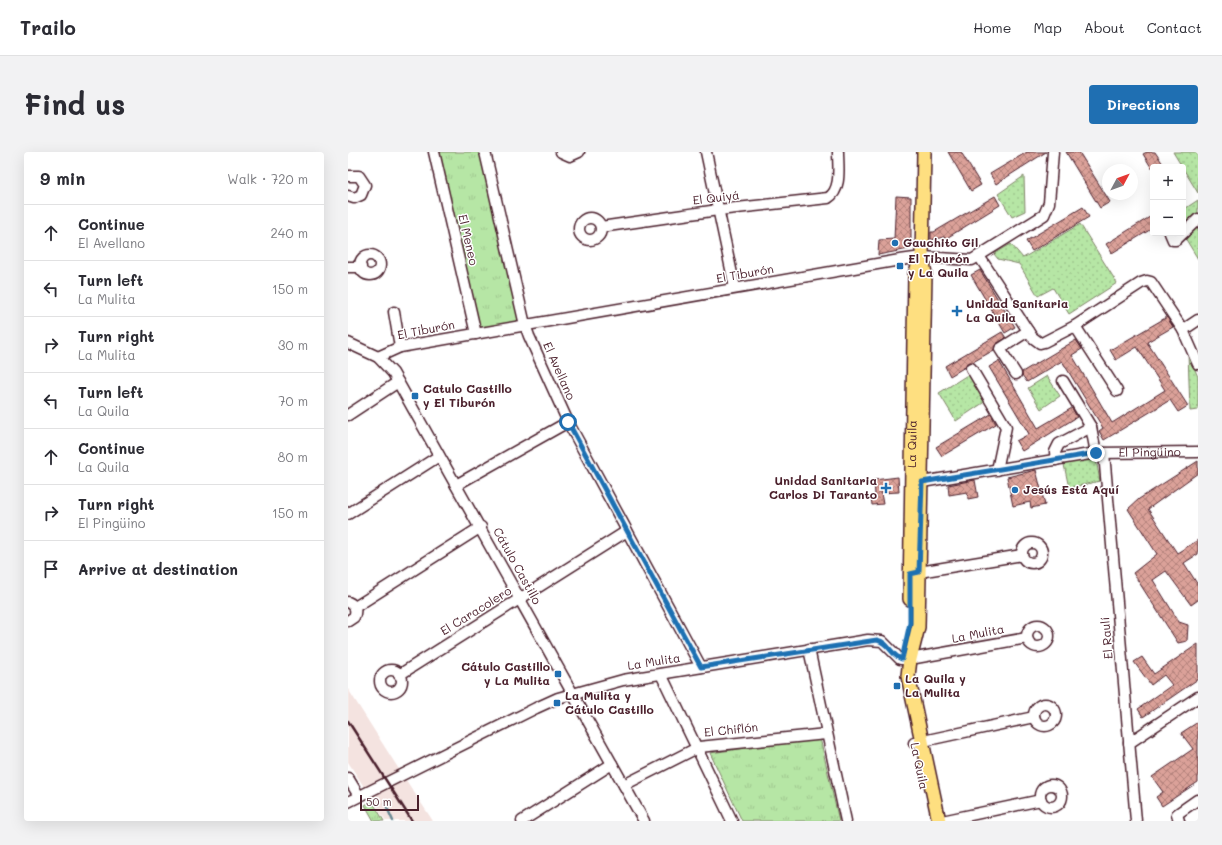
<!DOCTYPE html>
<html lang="en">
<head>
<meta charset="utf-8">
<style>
  body { margin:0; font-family:Mali,sans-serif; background:#f2f2f3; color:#2b2b33 }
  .controls { position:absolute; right:12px; top:12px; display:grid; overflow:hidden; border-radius:4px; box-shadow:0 4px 16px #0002 }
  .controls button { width:36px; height:36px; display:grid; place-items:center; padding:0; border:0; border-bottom:1px solid #e1e1e2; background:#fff; color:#2b2b33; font:20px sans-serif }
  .compass { position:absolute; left:754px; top:12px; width:36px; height:36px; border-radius:50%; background:#fff; box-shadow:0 4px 16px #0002; rotate:49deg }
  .scale { position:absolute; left:12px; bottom:10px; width:59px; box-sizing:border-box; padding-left:4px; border:2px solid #4a1f2b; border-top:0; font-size:11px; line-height:14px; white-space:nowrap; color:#4a1f2b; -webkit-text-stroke:3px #fff; paint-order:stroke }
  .stop { position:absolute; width:12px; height:12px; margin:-9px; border:3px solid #1f6fb2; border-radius:50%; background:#fff }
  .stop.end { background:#1f6fb2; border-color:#fff; box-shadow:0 1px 4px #0008 }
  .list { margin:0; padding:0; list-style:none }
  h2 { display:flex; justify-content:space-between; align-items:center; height:52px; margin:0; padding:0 16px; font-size:17px }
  h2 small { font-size:13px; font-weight:400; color:#7c7c81 }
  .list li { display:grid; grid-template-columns:26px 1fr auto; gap:12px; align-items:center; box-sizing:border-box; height:56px; padding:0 16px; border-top:1px solid #e1e1e2 }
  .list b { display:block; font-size:15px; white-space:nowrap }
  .list p { margin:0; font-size:13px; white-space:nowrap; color:#7c7c81 }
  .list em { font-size:13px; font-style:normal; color:#7c7c81 }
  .icon { flex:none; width:22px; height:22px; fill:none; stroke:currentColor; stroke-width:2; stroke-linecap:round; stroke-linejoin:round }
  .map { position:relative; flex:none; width:850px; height:669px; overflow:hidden; border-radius:4px }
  header { display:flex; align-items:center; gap:24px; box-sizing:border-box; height:56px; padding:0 20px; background:#fff; border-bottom:1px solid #e1e1e2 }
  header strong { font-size:19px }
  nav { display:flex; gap:22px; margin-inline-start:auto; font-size:14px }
  .intro { display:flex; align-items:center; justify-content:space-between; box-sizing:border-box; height:96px; padding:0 24px }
  h1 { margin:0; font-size:28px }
  .button { padding:10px 18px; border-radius:4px; background:#1f6fb2; color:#fff; font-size:14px; font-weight:700 }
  main { display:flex; gap:24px; padding:0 24px }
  aside { flex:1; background:#fff; border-radius:4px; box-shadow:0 4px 16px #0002 }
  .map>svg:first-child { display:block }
</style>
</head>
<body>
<header>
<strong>Trailo</strong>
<nav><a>Home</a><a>Map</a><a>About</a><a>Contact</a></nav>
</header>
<div class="intro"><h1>Find us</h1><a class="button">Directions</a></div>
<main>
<aside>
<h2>9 min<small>Walk · 720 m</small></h2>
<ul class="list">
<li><svg class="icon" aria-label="ahead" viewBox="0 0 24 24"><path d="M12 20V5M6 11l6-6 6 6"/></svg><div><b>Continue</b><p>El Avellano</p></div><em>240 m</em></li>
<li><svg class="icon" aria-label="left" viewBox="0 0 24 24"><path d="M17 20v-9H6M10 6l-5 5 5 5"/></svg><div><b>Turn left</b><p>La Mulita</p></div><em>150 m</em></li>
<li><svg class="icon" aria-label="right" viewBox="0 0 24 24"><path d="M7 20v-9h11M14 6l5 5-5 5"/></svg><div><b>Turn right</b><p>La Mulita</p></div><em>30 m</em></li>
<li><svg class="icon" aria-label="left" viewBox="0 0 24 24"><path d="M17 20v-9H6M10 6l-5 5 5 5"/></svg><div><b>Turn left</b><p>La Quila</p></div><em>70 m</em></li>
<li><svg class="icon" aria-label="ahead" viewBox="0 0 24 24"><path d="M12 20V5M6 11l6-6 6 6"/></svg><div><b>Continue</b><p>La Quila</p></div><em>80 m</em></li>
<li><svg class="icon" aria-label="right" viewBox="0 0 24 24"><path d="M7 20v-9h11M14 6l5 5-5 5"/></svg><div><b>Turn right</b><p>El Pingüino</p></div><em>150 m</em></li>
<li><svg class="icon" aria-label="arrive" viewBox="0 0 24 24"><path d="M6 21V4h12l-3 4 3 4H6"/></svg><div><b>Arrive at destination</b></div></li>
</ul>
</aside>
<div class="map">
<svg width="850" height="669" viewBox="0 0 850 669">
  <defs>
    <pattern id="grass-dots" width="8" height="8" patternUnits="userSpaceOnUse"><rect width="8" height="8" fill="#b6e6a5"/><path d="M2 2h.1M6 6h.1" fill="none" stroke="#9ec58e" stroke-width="1.8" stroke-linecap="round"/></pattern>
    <pattern id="park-tufts" width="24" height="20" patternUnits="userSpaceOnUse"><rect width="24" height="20" fill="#b6e6a5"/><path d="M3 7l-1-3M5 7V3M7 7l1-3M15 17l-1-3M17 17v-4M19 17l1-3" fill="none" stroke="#9ec58e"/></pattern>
    <pattern id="building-cross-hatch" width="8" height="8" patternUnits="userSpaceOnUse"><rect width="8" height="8" fill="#dba199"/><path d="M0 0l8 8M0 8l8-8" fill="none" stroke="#b4837d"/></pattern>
  </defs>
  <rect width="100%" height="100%" fill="#fff"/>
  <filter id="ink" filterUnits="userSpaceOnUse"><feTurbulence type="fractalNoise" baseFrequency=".025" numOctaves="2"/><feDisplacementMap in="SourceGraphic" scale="8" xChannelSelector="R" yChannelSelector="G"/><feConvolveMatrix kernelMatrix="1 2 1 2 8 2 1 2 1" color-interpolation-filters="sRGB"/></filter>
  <g filter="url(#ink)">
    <path fill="#f4e3e0" d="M0 537 52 619 85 669H38L0 610Z"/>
    <path fill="url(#grass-dots)" stroke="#808268" d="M825 0H850V41Z
      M676 24 677 59 664 65 650 42Z
      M850 48V107L834 81 835 58Z
      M732 72 769 131 721 162 705 136 690 144 671 112 650 107 646 102 663 92 675 106Z
      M840 201 850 225V258L842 259Z
      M624 220 641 247 608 269 591 241Z
      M699 224 712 244 693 257 680 236Z
      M747 302 752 329 721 336 715 308Z"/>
    <path fill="url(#park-tufts)" stroke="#808268" d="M88 0H135L171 166 169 170 136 176 132 175Z
      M472 586 491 669H394L362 601Z
      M24 649 36 669H26L17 653Z"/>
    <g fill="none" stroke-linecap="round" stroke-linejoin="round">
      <path stroke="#698893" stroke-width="2.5" d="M37 651 45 669"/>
    </g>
    <path fill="url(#building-cross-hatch)" stroke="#4a1f2b" d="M600 0H613L633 33 623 39Z
      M679 0H698L648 32 642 22Z
      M718 0H731L762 50 752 56Z
      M799 0H807L817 15H803L795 2Z
      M548 44 563 45V95L561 97 530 103 531 88 546 87Z
      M647 44 652 53 597 87 596 85 583 88V80H586Z
      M735 55 741 65 684 99 678 89Z
      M805 63V76L764 101 758 92Z
      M632 118 667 175 657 181 623 123Z
      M819 165 825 175 799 190 840 254 830 260 822 248 756 288 751 279 755 276 714 209 679 230 674 223V220L728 188 734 197 724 203 764 271 817 238 789 195 768 208 762 198Z
      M654 180 658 186 648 192 646 198 625 210 619 211 617 215 602 224 597 214Z
      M651 209 690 276 724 256 729 265 674 299 668 289 681 282 641 215Z
      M643 262 648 272 594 304 588 295Z
      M850 309V321L800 357 829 401 850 388V402L836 411 850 433V448L843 453 818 419 805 428 831 470 840 473 839 489 830 491 785 421 809 402 780 357 791 347Z
      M688 318 697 353 683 356 682 350 665 354 659 325Z
      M550 325 551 340 533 341 535 352 524 353 523 344 527 343 526 328Z
      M627 328 630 345 620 347 619 340 601 343 600 333Z
      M850 492V527L795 565 790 557 824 533 816 523 803 533 786 510 794 505 806 522Z
      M850 570V630L814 654 808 645 815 640 804 625 845 597 833 581Z"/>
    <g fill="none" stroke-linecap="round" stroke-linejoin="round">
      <g stroke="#4a1f2b" stroke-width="13">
        <g id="minor">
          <path d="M86 0 128 182"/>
          <path d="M137 0 177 173 181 184 220 270 353 515"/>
          <path d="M213 0 222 4 231 0"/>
          <path d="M358 0 387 136"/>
          <path d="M0 24H11L17 33 13 43 6 46 0 44"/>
          <circle cx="242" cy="77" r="11"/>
          <path d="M253 75 370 58 480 46C494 38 490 14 490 0"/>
          <path d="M822 81 825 88H828L850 67"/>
          <circle cx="22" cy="113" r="10"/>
          <path d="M631 104 684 185 692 191 696 190 727 174 793 131 799 129 803 130 835 178 850 212"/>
          <path d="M0 115H13"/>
          <path d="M46 160 52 195"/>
          <path d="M727 174 769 239"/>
          <path d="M835 178 850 168"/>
          <path d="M0 191 30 205 45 221 296 669"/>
          <path d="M30 205 52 195 552 108 574 105 624 108 696 63 701 51 705 0"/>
          <path d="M623 216 658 275 649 318"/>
          <path d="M668 222 652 197 680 179"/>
          <path d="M715 229 743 275 748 301"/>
          <path d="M0 263 50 230"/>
          <path d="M756 301 788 669"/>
          <path d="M708 308 707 300 711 292 743 275"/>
          <path id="s1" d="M574 330 748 301 850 300"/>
          <path d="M108 333 220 270"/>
          <path d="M0 362 91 304"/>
          <circle cx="684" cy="401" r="10"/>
          <path d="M565 421 674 403"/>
          <path d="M0 450C7 453 9 458 6 465L0 469"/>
          <path d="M7 455 133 375"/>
          <circle cx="690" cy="484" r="11"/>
          <path d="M461 497 498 669"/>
          <circle cx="43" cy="529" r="11"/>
          <path d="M313 522 384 669"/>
          <path d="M51 523 279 379"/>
          <circle cx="697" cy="563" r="11"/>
          <path d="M566 591 686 565"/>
          <path d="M781 591 850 545"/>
          <path d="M0 626 11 644"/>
          <path d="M276 633 351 595 478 582"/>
          <circle cx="703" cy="644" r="11"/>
          <path d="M0 650 188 556 210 546 275 528 520 488 534 489 552 507H562L679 486"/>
          <path d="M174 669 264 612"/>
          <path d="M594 669 693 648"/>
          <path d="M831 669 829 662 849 648"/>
        </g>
      </g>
      <g stroke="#4a1f2b" stroke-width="16">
        <g id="major">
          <path d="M576 0 574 105 577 122 570 475 562 507 560 524 591 669"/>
          <path id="s2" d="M562 447 567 122 574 105"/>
        </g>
      </g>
      <use href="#minor" stroke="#fff" stroke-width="10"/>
      <use href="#major" stroke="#fedf80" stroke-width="13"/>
      <path stroke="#4a1f2b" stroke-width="2.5" d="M0 569 64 669"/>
    </g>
  </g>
  <g fill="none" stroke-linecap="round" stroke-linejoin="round" filter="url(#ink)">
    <path stroke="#1f6fb2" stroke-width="5" d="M220 270 353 515 529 488C541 490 543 504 554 507L562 471V422L571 420 574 330 748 301"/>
  </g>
  <g fill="#1f6fb2" stroke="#fff" stroke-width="1.5">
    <circle cx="547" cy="91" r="4"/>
    <rect x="548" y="110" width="8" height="8" rx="2"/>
    <path d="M607 153h4v4h4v4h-4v4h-4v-4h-4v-4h4z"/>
    <rect x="63" y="240" width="8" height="8" rx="2"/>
    <path d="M536 330h4v4h4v4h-4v4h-4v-4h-4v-4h4z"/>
    <circle cx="667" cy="338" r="4"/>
    <rect x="206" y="518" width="8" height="8" rx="2"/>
    <rect x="545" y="530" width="8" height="8" rx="2"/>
    <rect x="205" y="547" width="8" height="8" rx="2"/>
  </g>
  <g text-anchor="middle" stroke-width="3" stroke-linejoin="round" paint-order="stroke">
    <g font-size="12" fill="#4a1f2b" stroke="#fff">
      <text transform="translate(368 46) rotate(-7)" y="4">El Quiyá</text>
      <text transform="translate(120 88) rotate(77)" y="4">El Meneo</text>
      <text transform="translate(397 122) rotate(-10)" y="4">El Tiburón</text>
      <text transform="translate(78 178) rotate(-11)" y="4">El Tiburón</text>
      <text transform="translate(211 219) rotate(66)" y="4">El Avellano</text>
      <text dy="4" stroke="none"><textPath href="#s2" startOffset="155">La Quila</textPath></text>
      <text dy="4" stroke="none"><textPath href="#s1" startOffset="230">El Pingüino</textPath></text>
      <text transform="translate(169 414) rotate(61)" y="4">Cátulo Castillo</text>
      <text transform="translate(128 459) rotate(-32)" y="4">El Caracolero</text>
      <text transform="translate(630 482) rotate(-11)" y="4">La Mulita</text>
      <text transform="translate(759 486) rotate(-95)" y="4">El Raulí</text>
      <text transform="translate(306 510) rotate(-9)" y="4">La Mulita</text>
      <text transform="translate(383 578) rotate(-6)" y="4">El Chiflón</text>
      <text transform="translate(571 614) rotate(78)" y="4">La Quila</text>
    </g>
    <g font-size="12" font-weight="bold" fill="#4a1f2b" stroke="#fff" text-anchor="start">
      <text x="555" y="95">Gauchito Gil</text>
      <text x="560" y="111">El Tiburón<tspan x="560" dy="14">y La Quila</tspan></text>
      <text x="618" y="156">Unidad Sanitaria<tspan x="618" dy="14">La Quila</tspan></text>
      <text x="75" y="241">Catulo Castillo<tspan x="75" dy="14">y El Tiburón</tspan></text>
      <text x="529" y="333" text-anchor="end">Unidad Sanitaria<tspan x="529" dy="14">Carlos Di Taranto</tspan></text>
      <text x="675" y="342">Jesús Está Aquí</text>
      <text x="202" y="519" text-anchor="end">Cátulo Castillo<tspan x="202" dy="14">y La Mulita</tspan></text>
      <text x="557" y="531">La Quila y<tspan x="557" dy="14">La Mulita</tspan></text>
      <text x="217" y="548">La Mulita y<tspan x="217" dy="14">Cátulo Castillo</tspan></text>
    </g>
  </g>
</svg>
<div class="controls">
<button>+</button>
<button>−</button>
</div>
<svg class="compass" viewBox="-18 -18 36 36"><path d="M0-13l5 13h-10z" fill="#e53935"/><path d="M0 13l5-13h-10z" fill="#7c7c81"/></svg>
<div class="scale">50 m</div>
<div class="stop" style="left:220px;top:270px"></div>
<div class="stop end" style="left:748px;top:301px"></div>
</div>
</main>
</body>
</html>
